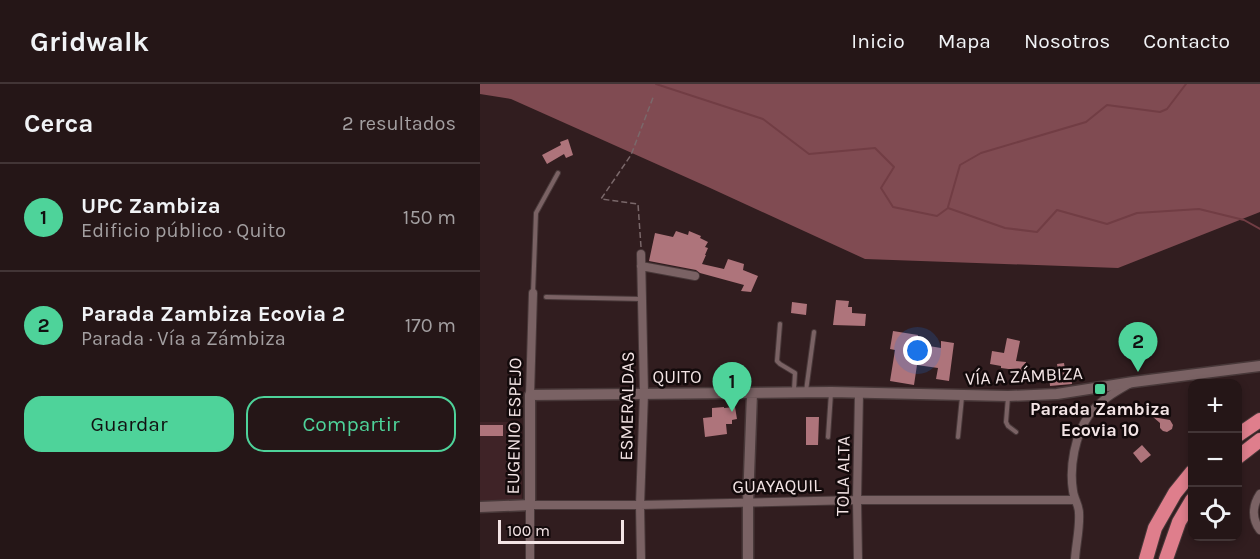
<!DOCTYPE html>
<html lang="es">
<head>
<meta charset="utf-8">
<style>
  body { margin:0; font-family:Karla,sans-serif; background:#2d1f20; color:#f1f3f6 }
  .controls { position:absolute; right:18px; bottom:18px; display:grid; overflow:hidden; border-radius:12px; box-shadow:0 3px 9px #0003 }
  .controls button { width:54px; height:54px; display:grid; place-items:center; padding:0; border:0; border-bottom:2px solid #423536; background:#251617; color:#f1f3f6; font:30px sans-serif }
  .scale { position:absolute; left:18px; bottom:15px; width:126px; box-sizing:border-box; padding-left:6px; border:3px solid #f3e4e5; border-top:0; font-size:16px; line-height:21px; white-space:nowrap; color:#f3e4e5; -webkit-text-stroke:4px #130a0b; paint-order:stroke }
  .you { position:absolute; left:438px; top:267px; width:21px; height:21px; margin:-15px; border:4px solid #fff; border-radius:50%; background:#1a73e8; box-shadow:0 0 0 9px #1a73e833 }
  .badge { display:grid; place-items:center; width:39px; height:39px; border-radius:50%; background:#4ed39a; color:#111; font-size:20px; font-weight:700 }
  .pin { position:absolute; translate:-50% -50px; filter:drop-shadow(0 2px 3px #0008) }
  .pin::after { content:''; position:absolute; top:32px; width:21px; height:18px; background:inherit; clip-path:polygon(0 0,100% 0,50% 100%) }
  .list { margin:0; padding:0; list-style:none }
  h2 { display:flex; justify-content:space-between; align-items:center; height:78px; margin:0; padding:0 24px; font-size:26px }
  h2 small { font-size:20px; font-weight:400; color:#a39fa1 }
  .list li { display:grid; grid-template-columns:39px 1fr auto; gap:18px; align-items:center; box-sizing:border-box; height:108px; padding:0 24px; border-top:2px solid #423536 }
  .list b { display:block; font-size:22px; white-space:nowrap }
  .list p { margin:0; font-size:20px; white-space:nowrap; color:#a39fa1 }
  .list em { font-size:20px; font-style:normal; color:#a39fa1 }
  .actions { display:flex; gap:12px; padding:18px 24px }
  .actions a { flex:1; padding:14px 0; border:2px solid #4ed39a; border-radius:18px; text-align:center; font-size:21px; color:#4ed39a }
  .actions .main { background:#4ed39a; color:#111 }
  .icon { flex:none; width:33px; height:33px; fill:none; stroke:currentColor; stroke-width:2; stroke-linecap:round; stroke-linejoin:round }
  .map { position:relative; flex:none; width:780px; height:475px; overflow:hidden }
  header { display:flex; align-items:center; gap:36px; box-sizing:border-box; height:84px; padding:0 30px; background:#251617; border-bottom:2px solid #423536 }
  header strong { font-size:28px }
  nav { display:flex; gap:33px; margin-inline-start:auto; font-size:21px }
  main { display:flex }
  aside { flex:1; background:#251617 }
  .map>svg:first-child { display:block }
</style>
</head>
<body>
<header>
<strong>Gridwalk</strong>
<nav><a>Inicio</a><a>Mapa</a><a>Nosotros</a><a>Contacto</a></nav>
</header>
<main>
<aside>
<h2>Cerca<small>2 resultados</small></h2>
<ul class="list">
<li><span class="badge">1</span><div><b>UPC Zambiza</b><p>Edificio público · Quito</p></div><em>150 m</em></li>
<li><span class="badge">2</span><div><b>Parada Zambiza Ecovia 2</b><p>Parada · Vía a Zámbiza</p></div><em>170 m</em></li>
</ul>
<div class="actions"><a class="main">Guardar</a><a>Compartir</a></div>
</aside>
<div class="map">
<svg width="780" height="475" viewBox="0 0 780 475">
  <rect width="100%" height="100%" fill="#311d1f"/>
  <path fill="#3f2327" d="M0 338H41L42 417H0Z"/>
  <path fill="#804b52" d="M0 0H780V128L638 184 385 175 228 103 31 15 0 10Z"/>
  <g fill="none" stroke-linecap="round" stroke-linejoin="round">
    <path stroke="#713d44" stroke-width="2" d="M176 0 283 35 329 70 395 64 414 83 401 104 413 123 457 132 468 124 525 144 557 148 577 126 627 140 657 129 719 125 764 136 780 145
      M468 123 480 81 501 69 606 38 627 21 680 28 687 25 706 0"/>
  </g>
  <path fill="#ae747b" d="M88 55 93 71 86 74 84 70 67 80 62 71 81 61 80 58Z
    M196 147 208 151 209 147 221 152 220 154 228 158 225 163 228 164 225 171H226L222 180 244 185 248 175 264 180 263 186 278 192 271 208 261 207 264 201 220 189 216 186 169 177 175 149 193 153Z
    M356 216 369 217 368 223H372V229L386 230 385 242 353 241Z
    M312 218 327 220 326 231 311 229Z
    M413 247 438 251 437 260 461 264V257L474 259 469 297 456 295 458 284 437 281 434 301 410 297 415 266 410 265Z
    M527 254 540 257 536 277 546 278 545 287 521 284V282L510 280 512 267 524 269Z
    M584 279 586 292 587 293H591L592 300 570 302 569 292H579L577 280Z
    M241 283 256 284 255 301 240 300Z
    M244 323V324L255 323 257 335 252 336V340H246L247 350 225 353 223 334 232 333V324Z
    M326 333H339L338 361H326Z
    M673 333 690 336 693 341 692 345 687 348 683 347 680 344V339Z
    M0 341H23V352H0Z
    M662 361 671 371 661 379 653 369Z"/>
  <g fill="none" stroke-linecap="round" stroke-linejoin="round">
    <g stroke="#483839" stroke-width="6">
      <path id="lane" d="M53 209 56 129 78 89
        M66 213 161 215
        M300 240 297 277 300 280 315 289 314 306
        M326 307 334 248
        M528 313 526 338 528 342 536 348
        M348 353 351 309
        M478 353 482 313"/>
    </g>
    <g stroke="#483839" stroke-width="10">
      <path id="street" d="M161 182 215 192
        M50 311 53 209
        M780 410C772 422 772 435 780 446
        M50 475V421H160L377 416H594
        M161 475 160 421 164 309 161 170
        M378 475 377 416 379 309
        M595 475C596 460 600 444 599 429 599 421 594 415 593 407 589 383 595 351 609 331 619 317 635 308 649 300"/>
    </g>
    <g stroke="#483839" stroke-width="13">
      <path id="secondary" d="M0 423 50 421V311L351 308 528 312 577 310 653 298 780 282
        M268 475V419L272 309"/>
    </g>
    <g stroke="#483839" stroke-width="16">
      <path id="highway" d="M758 351 780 336
        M758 373 780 356
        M666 475 675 444 695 409 712 388
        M686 475 699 438 712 416"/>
    </g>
    <path stroke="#7a686a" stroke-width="1.5" stroke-dasharray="6 3" stroke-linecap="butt" d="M161 163 158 120 121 115 151 71 174 11"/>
    <use href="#lane" stroke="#7a6264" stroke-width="4"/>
    <use href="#street" stroke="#7a6264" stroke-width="8"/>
    <use href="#secondary" stroke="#7a6264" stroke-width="10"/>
    <use href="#highway" stroke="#df7e8c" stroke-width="14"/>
  </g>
  <rect fill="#4ed39a" stroke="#130a0b" stroke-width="2" x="614" y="299" width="12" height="12" rx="3"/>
  <g text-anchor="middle" stroke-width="5" stroke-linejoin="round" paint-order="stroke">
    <g font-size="18" fill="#f3e4e5" stroke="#130a0b">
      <text transform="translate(544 292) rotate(-3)" y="6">VÍA A ZÁMBIZA</text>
      <text x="197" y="299">QUITO</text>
      <text transform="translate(147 322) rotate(-89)" y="6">ESMERALDAS</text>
      <text transform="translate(34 342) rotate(-89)" y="6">EUGENIO ESPEJO</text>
      <text transform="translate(363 392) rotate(-89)" y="6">TOLA ALTA</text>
      <text transform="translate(297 402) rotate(-1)" y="6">GUAYAQUIL</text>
    </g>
    <g font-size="18" font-weight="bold" fill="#f3e4e5" stroke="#130a0b">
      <text x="620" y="331">Parada Zambiza<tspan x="620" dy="21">Ecovia 10</tspan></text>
    </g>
  </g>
</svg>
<div class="controls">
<button>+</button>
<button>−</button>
<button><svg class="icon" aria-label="locate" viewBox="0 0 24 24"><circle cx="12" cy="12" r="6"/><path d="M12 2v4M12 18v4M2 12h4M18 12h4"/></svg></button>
</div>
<div class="scale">100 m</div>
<div class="you"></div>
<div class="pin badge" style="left:252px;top:328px">1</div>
<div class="pin badge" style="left:658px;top:288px">2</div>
</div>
</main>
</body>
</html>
